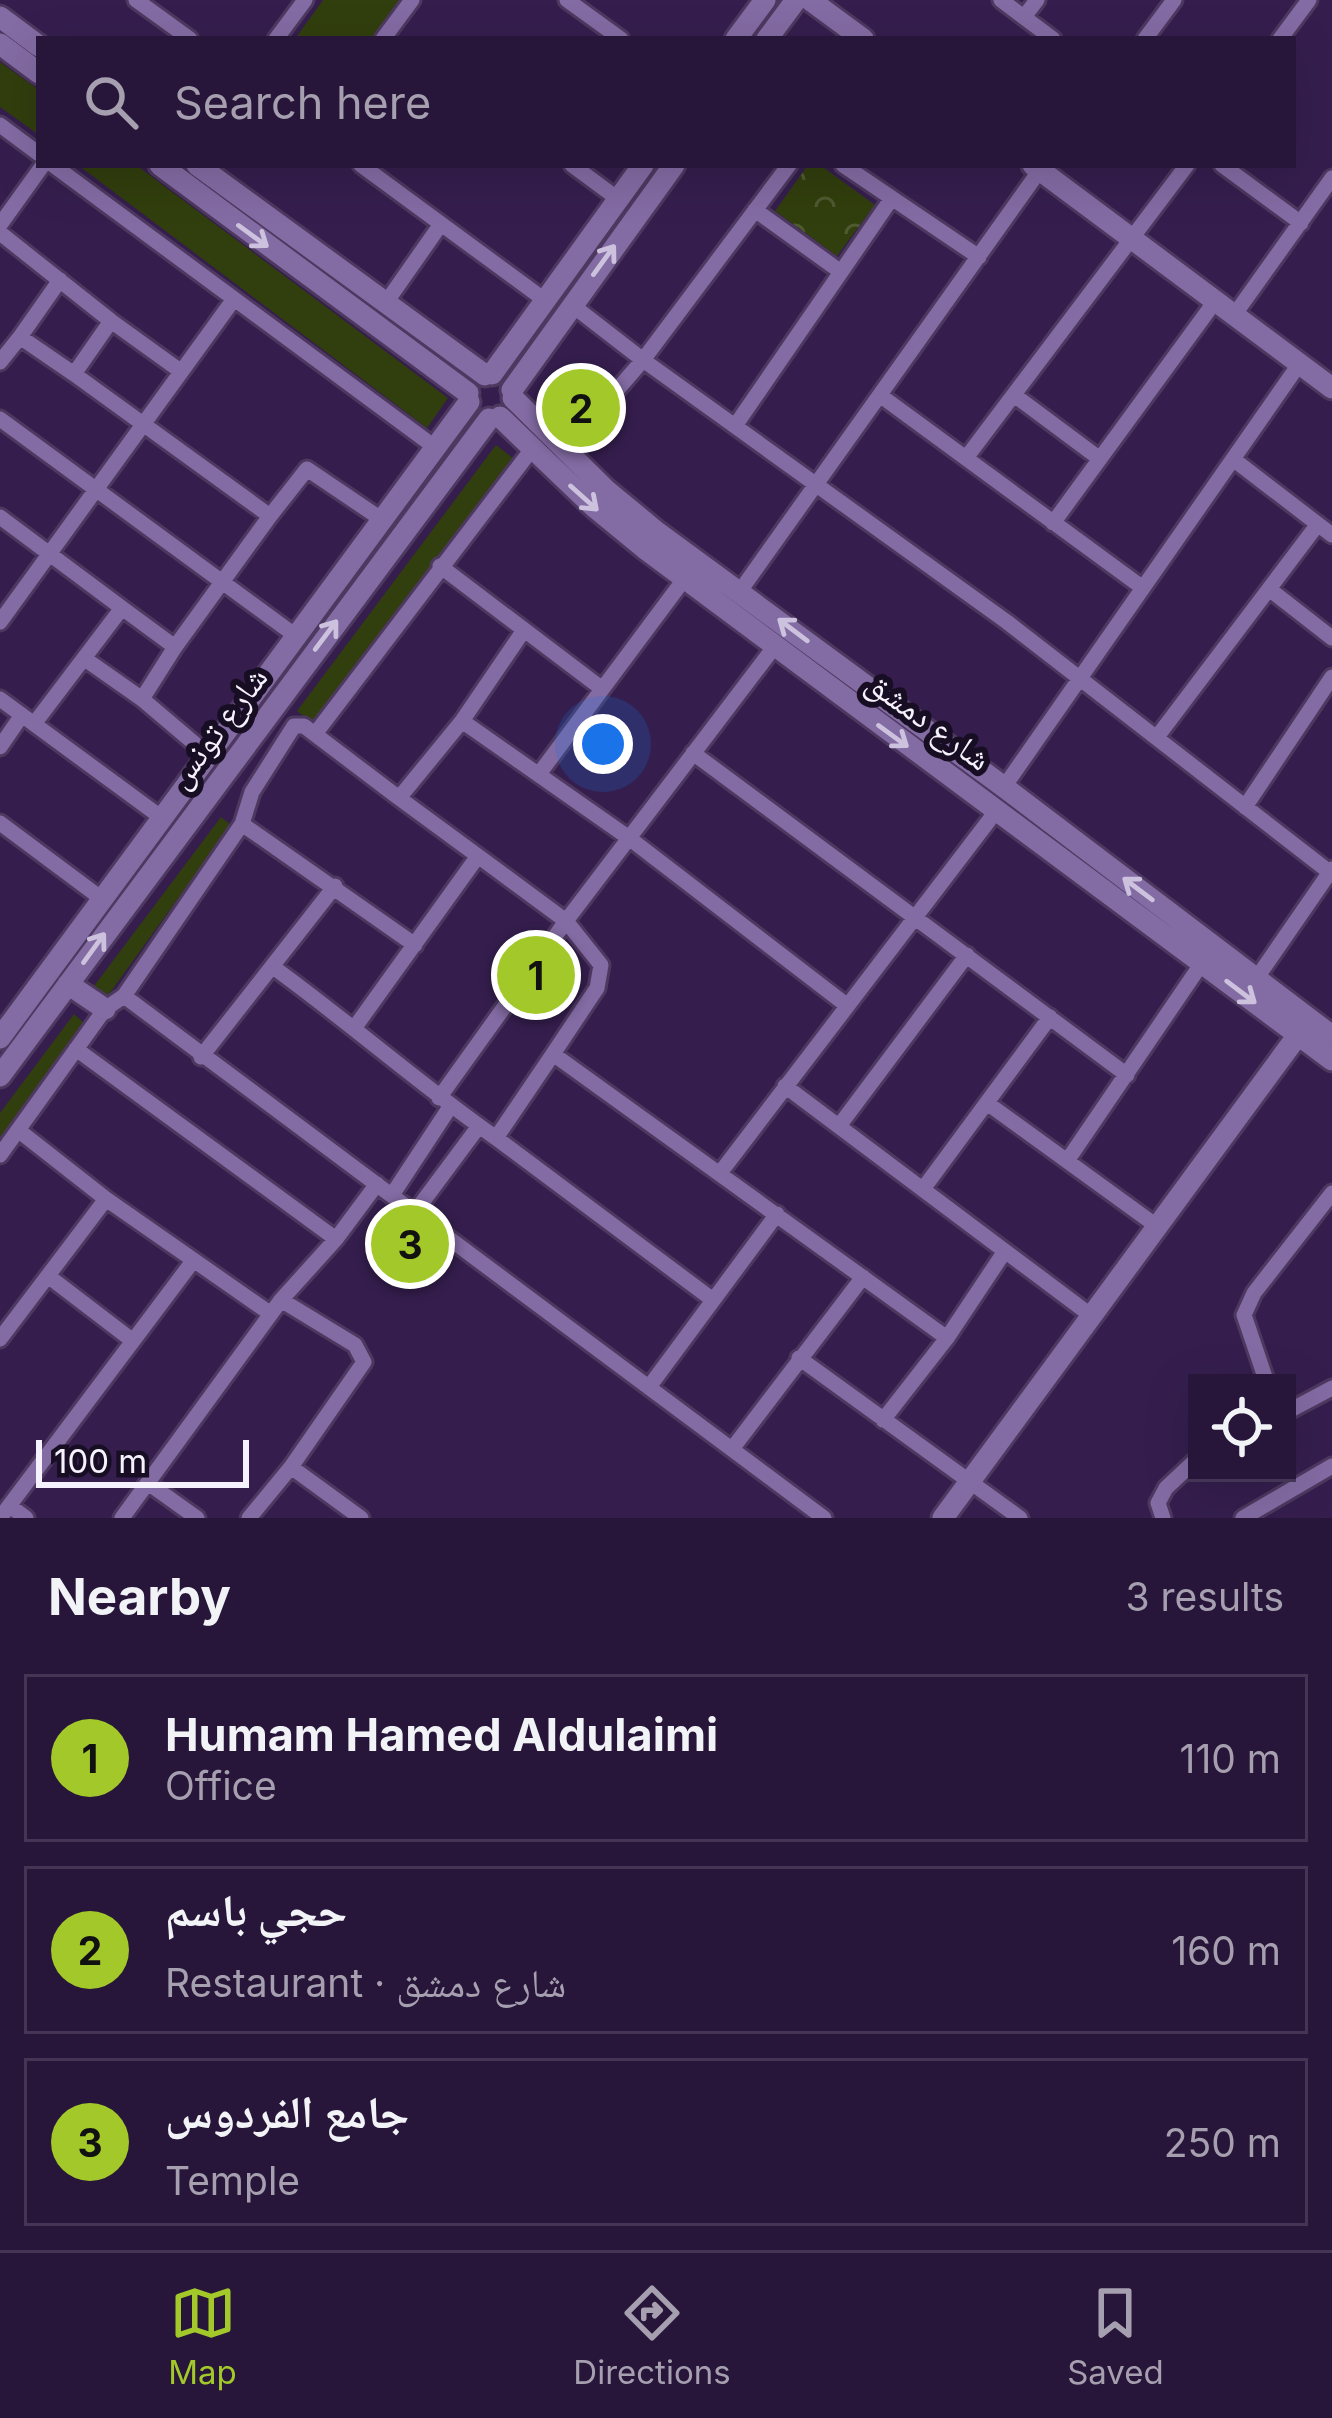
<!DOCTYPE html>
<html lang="en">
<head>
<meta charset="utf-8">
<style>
  body { margin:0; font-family:Inter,"Noto Naskh Arabic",sans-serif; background:#301f42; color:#f1f3f6 }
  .controls { position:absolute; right:36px; bottom:36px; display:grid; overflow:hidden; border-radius:0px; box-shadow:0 12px 48px #0002 }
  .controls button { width:108px; height:108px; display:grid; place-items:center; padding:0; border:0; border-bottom:3px solid #443554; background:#28163a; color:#f1f3f6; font:60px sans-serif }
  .scale { position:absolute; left:36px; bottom:30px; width:213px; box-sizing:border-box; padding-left:12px; border:6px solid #f5f1fd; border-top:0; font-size:33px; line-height:42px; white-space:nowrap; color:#f5f1fd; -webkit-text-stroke:9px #180e24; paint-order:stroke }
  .you { position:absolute; left:603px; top:744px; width:42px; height:42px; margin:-30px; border:9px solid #fff; border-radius:50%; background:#1a73e8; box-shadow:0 0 0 18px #1a73e833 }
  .badge { display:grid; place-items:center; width:78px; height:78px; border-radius:50%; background:#a2c929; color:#111; font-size:39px; font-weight:700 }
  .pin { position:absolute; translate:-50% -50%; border:6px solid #fff; box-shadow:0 3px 12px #0006 }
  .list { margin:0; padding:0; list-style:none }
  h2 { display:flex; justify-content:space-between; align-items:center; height:156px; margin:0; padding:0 48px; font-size:51px }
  h2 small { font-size:39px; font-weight:400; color:#a59faf }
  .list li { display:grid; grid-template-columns:78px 1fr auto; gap:36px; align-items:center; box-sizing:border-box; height:168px; margin:0 24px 24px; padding:0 24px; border:3px solid #443554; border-radius:0px }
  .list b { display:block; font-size:45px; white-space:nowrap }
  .list p { margin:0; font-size:39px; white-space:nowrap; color:#a59faf }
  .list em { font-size:39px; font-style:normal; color:#a59faf }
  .icon { flex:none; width:66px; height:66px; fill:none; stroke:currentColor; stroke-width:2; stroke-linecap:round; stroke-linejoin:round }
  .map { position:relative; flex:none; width:1332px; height:1518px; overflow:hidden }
  .search { position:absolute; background:#28163a; box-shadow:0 12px 48px #0002; left:36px; right:36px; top:36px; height:132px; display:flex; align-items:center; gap:30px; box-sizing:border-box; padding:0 42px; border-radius:0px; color:#a59faf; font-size:45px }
  .sheet { height:732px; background:#28163a }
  nav { display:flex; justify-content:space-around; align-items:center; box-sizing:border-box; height:168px; border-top:3px solid #443554; background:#28163a; font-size:33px; color:#a59faf }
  nav a { display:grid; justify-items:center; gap:6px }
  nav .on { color:#a2c929 }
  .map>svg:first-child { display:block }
</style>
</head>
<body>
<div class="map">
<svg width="1332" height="1518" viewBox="0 0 1332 1518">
  <defs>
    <pattern id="park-crowns" width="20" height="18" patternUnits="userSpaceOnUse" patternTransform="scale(3)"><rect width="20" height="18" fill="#313e0d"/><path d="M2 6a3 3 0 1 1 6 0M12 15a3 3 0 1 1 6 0" fill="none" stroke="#4f5a31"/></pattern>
  </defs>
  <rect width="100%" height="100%" fill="#351e4e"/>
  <path fill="#313e0d" d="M323 0H403L373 39H295Z
    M0 62 39 90V135L0 107Z
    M78 165H136L448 398 427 428Z
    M496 445 513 458 314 724 297 711Z
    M221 817 231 825 107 997 91 990Z
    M74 1014 83 1022 0 1138V1113Z"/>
  <path fill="url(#park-crowns)" d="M808 165H820L875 205 837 256 775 211Z"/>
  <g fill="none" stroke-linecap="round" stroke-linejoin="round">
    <g stroke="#4d385f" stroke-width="21">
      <path id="street" d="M136 0 190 39
        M567 0 621 39
        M1001 0 1053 39
        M1024 17 1037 0
        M276 39 305 0
        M383 39 412 0
        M1145 39 1174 0
        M1280 39 1309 0
        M0 125 39 154
        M53 165 436 448
        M361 165 546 301
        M572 165 618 199
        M843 165 979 257
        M1222 165 1301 223
        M755 210 841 272
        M0 225 43 165
        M0 233 111 321 74 374 20 337 0 362
        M385 304 441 224
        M572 305 643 360 789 165
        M1235 314 1332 178
        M111 321 179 370
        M20 337 60 280
        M74 374 270 516 307 469 384 521
        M1014 395 1100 459
        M881 396 1143 588
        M0 419 296 636
        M735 426 892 198
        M565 450 643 360 1007 622 1332 874
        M966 458 1187 165
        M1233 459 1332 535
        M0 517 122 608
        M1053 523 1216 300
        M440 566 601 688
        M1269 589 1332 638
        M740 591 1040 170
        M0 622 234 299
        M175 647 270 516
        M85 659 142 699
        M0 699 162 818
        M462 721 524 630
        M34 724 122 608 175 647 142 699 208 755
        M315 734 532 449
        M1157 737 1318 524
        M0 747 22 715
        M693 753 1127 1075
        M539 774 685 578
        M1004 787 1300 363
        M1245 807 1332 677
        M0 823 102 899
        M242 824 415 945
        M478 856 566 921 601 965 597 988 553 1054
        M273 967C349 1022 419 1084 496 1138L553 1054 947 1338
        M1256 979 1332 869
        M355 1027 478 856 399 798
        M76 1049 336 1239
        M201 1057 335 886
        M785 1086 1093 1317
        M439 1098 566 921 775 646
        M987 1103 1158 1227
        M839 1126 967 955
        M496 1138 713 1300
        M0 1155 105 1009 124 996
        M1067 1161 1202 963
        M720 1173 997 810
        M923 1189 1050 1017
        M392 1195 450 1107
        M106 1199 271 1314
        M415 1212 479 1126
        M48 1276 133 1341
        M0 1339 106 1199 18 1130
        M799 1358 1020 1518
        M1267 1383 1244 1315 1254 1293 1332 1193
        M649 1387 777 1214
        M1287 1412 1332 1388
        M883 1420 947 1338 1005 1251
        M732 1449 863 1277
        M291 1467 361 1518
        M148 1483 197 1518
        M10 1506 26 1518
        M0 1518 193 1261
        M122 1518 281 1300 336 1239 377 1184
        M249 1518 291 1467 364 1362 355 1345 281 1300
        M824 1518 124 996 242 824 252 792 294 726H304L399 798 462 721 629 838 845 1004
        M1163 1518 1158 1503 1166 1488 1197 1459
        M1243 1518 1332 1466"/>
    </g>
    <g stroke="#4d385f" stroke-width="27">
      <path id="secondary" d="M810 0 863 39
        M0 17 39 46
        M736 39 765 0
        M767 39 796 0
        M0 44 39 73
        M160 165 468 393
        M197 165 485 375
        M1033 165 1332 388
        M492 374 643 165
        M512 390 674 165
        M513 398 605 489 657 532 1004 787 1332 1036
        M500 417 594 507 644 548 1332 1060
        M68 984 105 1009
        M0 1038 469 402
        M0 1076 489 419
        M943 1518 1298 1035"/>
    </g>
    <use href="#street" stroke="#836ba3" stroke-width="15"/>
    <use href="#secondary" stroke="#836ba3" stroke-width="21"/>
  </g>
  <defs><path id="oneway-shaft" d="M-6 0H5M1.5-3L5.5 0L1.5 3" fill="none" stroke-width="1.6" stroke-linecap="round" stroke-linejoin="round" transform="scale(3)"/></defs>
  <g stroke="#cdc2de">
    <use href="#oneway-shaft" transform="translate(253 236) rotate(36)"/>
    <use href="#oneway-shaft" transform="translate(604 260) rotate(-54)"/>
    <use href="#oneway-shaft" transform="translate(584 498) rotate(42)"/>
    <use href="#oneway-shaft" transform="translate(793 630) rotate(-143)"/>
    <use href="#oneway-shaft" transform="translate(326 635) rotate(-53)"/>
    <use href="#oneway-shaft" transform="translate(893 736) rotate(36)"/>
    <use href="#oneway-shaft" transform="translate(1138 889) rotate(-143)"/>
    <use href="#oneway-shaft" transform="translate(94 948) rotate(-54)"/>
    <use href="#oneway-shaft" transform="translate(1241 992) rotate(37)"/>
  </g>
  <g text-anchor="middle" stroke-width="12" stroke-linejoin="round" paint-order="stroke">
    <g font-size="33" fill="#f5f1fd" stroke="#180e24">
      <text transform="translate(929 720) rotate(36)" y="12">شارع دمشق</text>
      <text transform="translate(217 727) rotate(-53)" y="12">شارع تونس</text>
    </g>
  </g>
</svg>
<div class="controls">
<button><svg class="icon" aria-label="locate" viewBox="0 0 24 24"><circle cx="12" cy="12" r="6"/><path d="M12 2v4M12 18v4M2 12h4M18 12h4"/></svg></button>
</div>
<div class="scale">100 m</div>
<div class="you"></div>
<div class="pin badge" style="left:536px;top:975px">1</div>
<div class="pin badge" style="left:581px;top:408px">2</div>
<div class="pin badge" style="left:410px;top:1244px">3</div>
<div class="search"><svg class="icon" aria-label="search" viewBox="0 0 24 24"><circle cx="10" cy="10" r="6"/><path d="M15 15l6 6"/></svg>Search here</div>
</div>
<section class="sheet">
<h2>Nearby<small>3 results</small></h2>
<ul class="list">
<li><span class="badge">1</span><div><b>Humam Hamed Aldulaimi</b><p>Office</p></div><em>110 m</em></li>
<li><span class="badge">2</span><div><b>حجي باسم</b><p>Restaurant · شارع دمشق</p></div><em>160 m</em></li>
<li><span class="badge">3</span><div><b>جامع الفردوس</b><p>Temple</p></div><em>250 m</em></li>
</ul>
</section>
<nav>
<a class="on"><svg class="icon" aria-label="map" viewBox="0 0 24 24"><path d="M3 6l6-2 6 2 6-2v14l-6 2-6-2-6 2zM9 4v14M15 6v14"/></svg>Map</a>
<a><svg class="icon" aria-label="directions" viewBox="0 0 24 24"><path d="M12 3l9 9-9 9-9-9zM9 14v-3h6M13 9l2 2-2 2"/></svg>Directions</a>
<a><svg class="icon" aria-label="saved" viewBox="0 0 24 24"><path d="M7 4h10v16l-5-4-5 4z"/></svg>Saved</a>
</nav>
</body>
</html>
